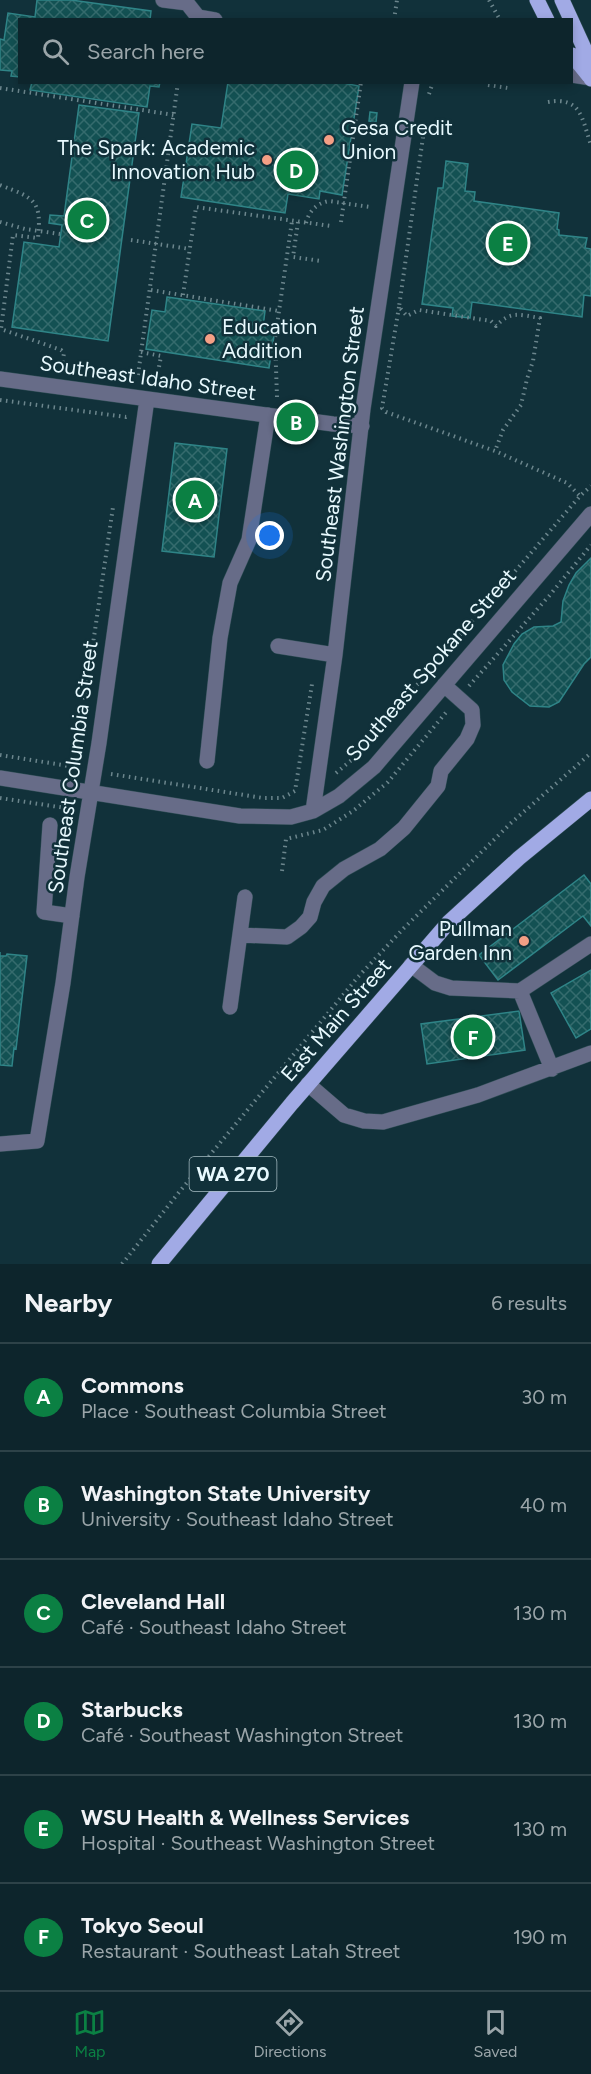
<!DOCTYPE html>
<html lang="en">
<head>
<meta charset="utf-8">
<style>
  body { margin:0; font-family:Figtree,sans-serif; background:#1b3138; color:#f1f3f6 }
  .you { position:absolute; left:270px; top:536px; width:21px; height:21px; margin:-15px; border:4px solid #fff; border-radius:50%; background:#1a73e8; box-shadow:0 0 0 9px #1a73e833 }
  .badge { display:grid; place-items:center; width:39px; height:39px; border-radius:50%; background:#0b8043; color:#fff; font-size:20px; font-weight:700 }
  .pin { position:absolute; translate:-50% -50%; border:3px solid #fff; box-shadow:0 2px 6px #0006 }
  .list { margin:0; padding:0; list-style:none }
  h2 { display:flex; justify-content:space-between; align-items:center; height:78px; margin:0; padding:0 24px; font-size:26px }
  h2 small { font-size:20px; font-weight:400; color:#9aa5a9 }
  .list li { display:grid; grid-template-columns:39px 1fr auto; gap:18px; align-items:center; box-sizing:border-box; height:108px; padding:0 24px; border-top:2px solid #2d4248 }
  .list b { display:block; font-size:22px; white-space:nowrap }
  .list p { margin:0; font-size:20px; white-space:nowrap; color:#9aa5a9 }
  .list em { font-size:20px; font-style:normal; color:#9aa5a9 }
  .icon { flex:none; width:33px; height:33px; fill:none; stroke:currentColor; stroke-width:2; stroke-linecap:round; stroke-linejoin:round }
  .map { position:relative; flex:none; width:591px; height:1264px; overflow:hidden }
  .search { position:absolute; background:#0d252c; box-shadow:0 3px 9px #0003; left:18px; right:18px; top:18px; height:66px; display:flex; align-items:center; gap:15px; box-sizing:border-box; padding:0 21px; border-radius:0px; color:#9aa5a9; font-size:22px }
  .sheet { height:726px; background:#0d252c }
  nav { display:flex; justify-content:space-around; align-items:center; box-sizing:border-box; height:84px; border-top:2px solid #2d4248; background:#0d252c; font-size:16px; color:#9aa5a9 }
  nav a { display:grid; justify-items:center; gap:3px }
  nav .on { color:#0b8043 }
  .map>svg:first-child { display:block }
</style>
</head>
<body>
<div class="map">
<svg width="591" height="1264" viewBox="0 0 591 1264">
  <defs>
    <pattern id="building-cross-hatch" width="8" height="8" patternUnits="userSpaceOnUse" patternTransform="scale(1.5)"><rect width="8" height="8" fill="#135153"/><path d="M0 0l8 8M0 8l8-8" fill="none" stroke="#356b6d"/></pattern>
  </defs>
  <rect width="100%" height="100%" fill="#11313a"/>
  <path fill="url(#building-cross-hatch)" stroke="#2f8487" stroke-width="1.5" d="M37 0H71L151 11 150 20H20V77L11 76 12 71 0 70V39L4 40 8 13 35 17Z
    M32 82H160L159 87 150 86 147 107 30 90Z
    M228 82H338L359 86 342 195 320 191 319 199 288 194 285 213 181 197 192 124 221 128Z
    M79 105 139 113 108 341 12 327 24 242 59 247 62 225 49 223 50 215 64 216Z
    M370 112 377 113 376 122 369 121Z
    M446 161 468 164 465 191 475 192 474 201 559 213 557 229 559 230V235L587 238 585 248 591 249V296L584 295 582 317 472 302 470 318 452 316 453 308 422 304 438 188H443Z
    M167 297 265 311 263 327 275 329 269 368 146 349 152 310 165 312Z
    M175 443 227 449 214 557 162 551Z
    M591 558V657L584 664 559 702 549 707 530 706 512 692 504 680 503 665 514 644 522 634 534 627 553 626 561 622 563 601 569 585 576 573Z
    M584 875 591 884V926L583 916 498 980 479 955Z
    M0 952V956H6L7 954 27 956 16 1049 14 1048 12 1066 0 1065Z
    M591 970V1029L576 1038 551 993Z
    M519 1011 525 1050 427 1064 421 1024Z"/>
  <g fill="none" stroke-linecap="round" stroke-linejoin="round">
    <g stroke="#2f4d55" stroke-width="16">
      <path id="minor" d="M163 0 187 3 198 17 215 20
        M572 75 591 78
        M0 379 333 424 362 426
        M278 646 335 655
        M207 761 220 638 230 583 249 540 268 415
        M0 778 240 816 291 817 313 811 339 796 374 767 591 514
        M313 811 335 655 363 409 412 82
        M50 825 44 912 72 916
        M240 935 287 937 301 927 310 917 314 902 323 886 344 869 380 849 404 828 438 786 441 771 467 739 473 725 472 710 444 685
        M411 965 435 983 451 988 520 991 552 1069
        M520 991 591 944
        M230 1007 245 897
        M308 1084 344 1115 364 1121 383 1122 478 1095 591 1053
        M0 1144 37 1141 63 983 77 877 99 743 147 399"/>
    </g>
    <g stroke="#2f4d55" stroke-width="16">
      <path id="major" d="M537 0 547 20
        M562 0 584 48 591 79
        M572 55 589 76
        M159 1264 292 1103 449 922 519 858 591 799"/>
    </g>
    <path stroke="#6c868d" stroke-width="4" stroke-dasharray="1.5 4.5" stroke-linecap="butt" d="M489 0 500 20
      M394 20 397 0
      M488 85 508 88
      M0 88 174 115
      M429 94 433 82
      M548 102C582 96 582 120 591 145
      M423 137 399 307 407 316 419 310 491 321 496 326C511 310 520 315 540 318L533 361 527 379 521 405 503 430 495 451
      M0 185C34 198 42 200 38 238L13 235 1 329 61 350 64 353 62 366
      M298 222 293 257 321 261
      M341 222 361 82
      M306 223C309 211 317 203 329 201L370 207
      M131 240 190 249
      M151 290 279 311
      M183 295 196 207 331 226
      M399 307 382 408 386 412 495 451 567 483 580 496
      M141 352 161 356 157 378
      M138 375 178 82
      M277 397 275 339 292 221
      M0 400 126 417 129 416
      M469 686 549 596 591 545
      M0 755 75 767 113 507
      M336 773 354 758 580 496 591 486
      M111 774 263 798H282L295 791 312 684
      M0 798 72 809
      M282 871 286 839 323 830 353 811 388 782 448 710
      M122 1264 180 1191 358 977 404 928 511 823 591 753"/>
    <use href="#minor" stroke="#676c88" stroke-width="15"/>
    <use href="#major" stroke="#a1aae5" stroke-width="15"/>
    <path stroke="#6c868d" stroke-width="4" stroke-dasharray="1.5 4.5" stroke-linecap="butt" d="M0 222 25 229 60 234"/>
  </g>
  <g fill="#f39f85" stroke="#11313a" stroke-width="2">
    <circle cx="329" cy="140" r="6"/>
    <circle cx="267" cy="160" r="6"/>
    <circle cx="210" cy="339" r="6"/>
    <circle cx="524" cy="941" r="6"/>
  </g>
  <g text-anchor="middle" stroke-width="5" stroke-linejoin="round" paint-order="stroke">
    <rect fill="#11313a" stroke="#a7bdc3" stroke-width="1.5" x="189.5" y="1157" width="87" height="34" rx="4.5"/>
    <g font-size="20" font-weight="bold" fill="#e7f9fe">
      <text x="233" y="1181">WA 270</text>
    </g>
    <g font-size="21" fill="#e7f9fe" stroke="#11313a" text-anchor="start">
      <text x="341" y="135">Gesa Credit<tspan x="341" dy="24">Union</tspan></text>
      <text x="255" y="155" text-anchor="end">The Spark: Academic<tspan x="255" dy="24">Innovation Hub</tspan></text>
      <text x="222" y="334">Education<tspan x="222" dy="24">Addition</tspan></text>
      <text x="512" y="936" text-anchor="end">Pullman<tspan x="512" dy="24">Garden Inn</tspan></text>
    </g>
    <g font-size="21" fill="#e7f9fe" stroke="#11313a">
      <text transform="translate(148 378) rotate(8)" y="7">Southeast Idaho Street</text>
      <text transform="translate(340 444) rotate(-83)" y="7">Southeast Washington Street</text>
      <text transform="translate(431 665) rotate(-49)" y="7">Southeast Spokane Street</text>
      <text transform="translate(73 767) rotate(-82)" y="7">Southeast Columbia Street</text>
      <text transform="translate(336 1020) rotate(-49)" y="7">East Main Street</text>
    </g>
  </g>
</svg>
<div class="you"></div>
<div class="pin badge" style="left:195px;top:500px">A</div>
<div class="pin badge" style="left:296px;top:422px">B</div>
<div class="pin badge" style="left:87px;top:220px">C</div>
<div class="pin badge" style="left:296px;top:170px">D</div>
<div class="pin badge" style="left:508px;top:243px">E</div>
<div class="pin badge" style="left:473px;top:1037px">F</div>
<div class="search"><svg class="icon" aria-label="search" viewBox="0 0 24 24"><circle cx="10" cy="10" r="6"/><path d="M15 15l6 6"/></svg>Search here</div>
</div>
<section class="sheet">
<h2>Nearby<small>6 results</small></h2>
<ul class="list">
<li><span class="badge">A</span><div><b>Commons</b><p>Place · Southeast Columbia Street</p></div><em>30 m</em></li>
<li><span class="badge">B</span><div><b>Washington State University</b><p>University · Southeast Idaho Street</p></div><em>40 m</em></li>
<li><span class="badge">C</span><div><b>Cleveland Hall</b><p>Café · Southeast Idaho Street</p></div><em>130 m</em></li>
<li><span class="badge">D</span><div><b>Starbucks</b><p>Café · Southeast Washington Street</p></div><em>130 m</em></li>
<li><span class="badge">E</span><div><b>WSU Health &amp; Wellness Services</b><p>Hospital · Southeast Washington Street</p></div><em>130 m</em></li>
<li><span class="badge">F</span><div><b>Tokyo Seoul</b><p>Restaurant · Southeast Latah Street</p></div><em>190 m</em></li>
</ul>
</section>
<nav>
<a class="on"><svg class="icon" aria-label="map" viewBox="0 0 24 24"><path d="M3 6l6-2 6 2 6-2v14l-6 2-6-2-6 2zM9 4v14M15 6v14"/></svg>Map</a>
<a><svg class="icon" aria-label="directions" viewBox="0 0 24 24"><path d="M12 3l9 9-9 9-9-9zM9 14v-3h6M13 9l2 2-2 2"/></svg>Directions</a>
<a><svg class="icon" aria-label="saved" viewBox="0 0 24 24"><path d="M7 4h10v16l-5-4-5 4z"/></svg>Saved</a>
</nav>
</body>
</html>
